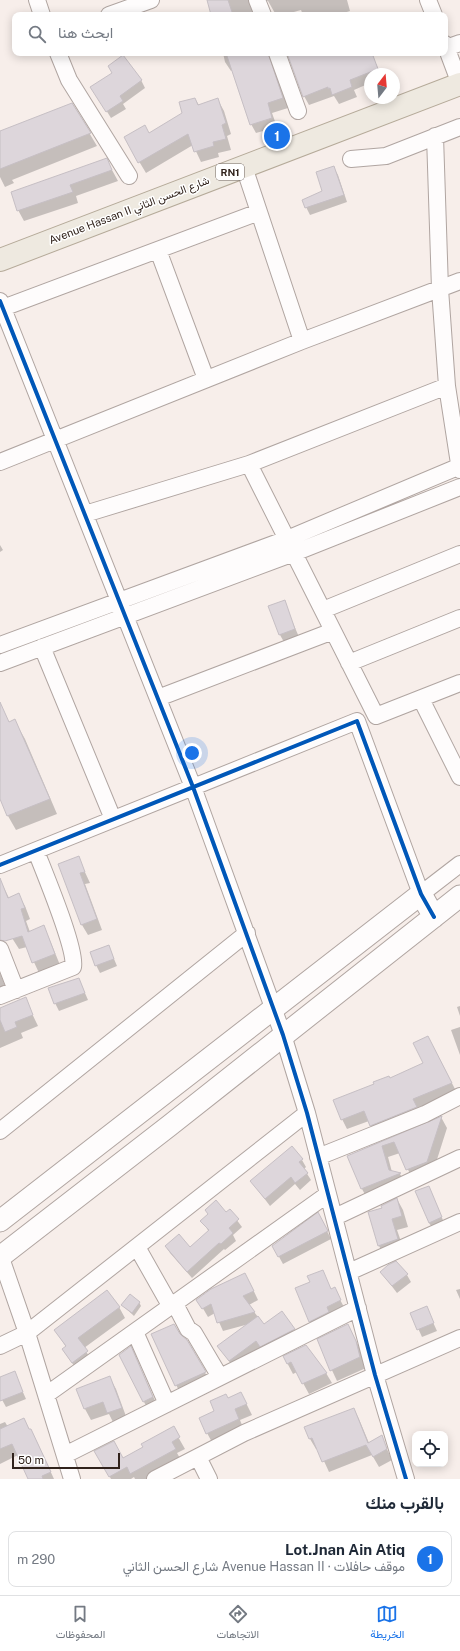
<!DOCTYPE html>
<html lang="ar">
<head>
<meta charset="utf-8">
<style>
  body { margin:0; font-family:"Public Sans",Vazirmatn,sans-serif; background:#f2f2f3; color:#1f2937; direction:rtl }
  .controls { position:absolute; right:12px; bottom:12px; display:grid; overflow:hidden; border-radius:8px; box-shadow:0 2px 10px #0003 }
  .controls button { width:36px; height:36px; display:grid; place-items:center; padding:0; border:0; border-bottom:1px solid #e0e1e3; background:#fff; color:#1f2937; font:20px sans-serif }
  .compass { position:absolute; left:364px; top:68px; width:36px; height:36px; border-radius:50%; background:#fff; box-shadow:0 2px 10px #0003; rotate:16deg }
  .scale { position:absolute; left:12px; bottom:10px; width:108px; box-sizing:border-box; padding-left:4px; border:2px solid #30221b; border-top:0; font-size:11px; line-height:14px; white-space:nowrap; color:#30221b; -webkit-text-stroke:3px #fff; paint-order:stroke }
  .you { position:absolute; left:192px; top:753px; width:14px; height:14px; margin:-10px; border:3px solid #fff; border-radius:50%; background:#1a73e8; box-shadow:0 0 0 6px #1a73e833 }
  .badge { display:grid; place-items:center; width:26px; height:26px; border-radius:50%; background:#1a73e8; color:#fff; font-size:13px; font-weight:700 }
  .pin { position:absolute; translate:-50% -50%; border:2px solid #fff; box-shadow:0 1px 4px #0006 }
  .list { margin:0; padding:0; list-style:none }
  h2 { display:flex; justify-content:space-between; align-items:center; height:52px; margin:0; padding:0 16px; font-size:17px }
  h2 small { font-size:13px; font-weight:400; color:#747a83 }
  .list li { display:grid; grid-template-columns:26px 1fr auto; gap:12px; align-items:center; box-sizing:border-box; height:56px; margin:0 8px 8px; padding:0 8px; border:1px solid #e0e1e3; border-radius:8px }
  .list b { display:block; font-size:15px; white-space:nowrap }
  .list p { margin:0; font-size:13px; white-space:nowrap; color:#747a83 }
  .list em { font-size:13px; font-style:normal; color:#747a83 }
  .icon { flex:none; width:22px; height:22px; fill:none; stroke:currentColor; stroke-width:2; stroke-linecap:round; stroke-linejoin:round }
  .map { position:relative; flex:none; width:460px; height:1479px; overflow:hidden; direction:ltr }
  .search { position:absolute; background:#fff; box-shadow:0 2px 10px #0003; left:12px; right:12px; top:12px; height:44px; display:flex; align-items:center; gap:10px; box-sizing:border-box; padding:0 14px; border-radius:8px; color:#747a83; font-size:15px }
  .sheet { height:116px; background:#fff }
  nav { display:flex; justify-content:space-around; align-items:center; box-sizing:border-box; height:56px; border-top:1px solid #e0e1e3; background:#fff; font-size:11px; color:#747a83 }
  nav a { display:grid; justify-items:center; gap:2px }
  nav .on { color:#1a73e8 }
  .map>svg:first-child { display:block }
</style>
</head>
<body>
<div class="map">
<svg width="460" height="1479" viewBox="0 0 460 1479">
  <rect width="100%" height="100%" fill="#f7eeea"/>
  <path fill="#0003" d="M211 0H262L252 8 253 13 244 15H212Z
    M265 0H347L350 11 337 15H303L301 10 283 15H276L268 1Z
    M223 53H265L267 56 273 66 288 108 272 113 277 127 256 133 251 124 233 70 231 71 225 62Z
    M293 53H367L373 58 381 74H370V83L354 90 357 97 339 104 334 96 309 105 304 96Z
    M141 80 145 88 123 104 126 109 111 118 96 94Z
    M195 99 199 105 218 100 224 111 231 134 227 136 231 150 218 153 219 157 201 162 193 145 146 173 125 138 148 134 183 114Z
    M72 104 97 146 12 180 14 183 5 187 0 177V132Z
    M106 159 118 181 76 196 78 203 24 221 18 210Z
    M334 168 338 175 347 202 310 215 306 207 324 191Z
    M0 545 3 550 0 552Z
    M284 602 299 637 284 642 280 635Z
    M0 709 8 722 17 725 25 739 57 814 16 830 8 816 0 796Z
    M78 857 90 883 85 884 102 930 88 935 82 925Z
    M0 880 9 898 18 895 25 906 30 919 26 921 30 932 43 927 49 938 60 965 39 973 27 947 19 949 12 938 0 931Z
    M109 947 117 966 100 973 96 965Z
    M0 973 8 993 0 996Z
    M79 979 88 1000 59 1011 55 1003Z
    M25 999 38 1026 21 1033 23 1038 0 1048V1009Z
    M460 1006V1016L457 1007Z
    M460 1027V1055L451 1030Z
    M433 1046 456 1091 376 1135 369 1121 347 1129 342 1119 390 1079 425 1063Z
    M441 1117 447 1128 433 1172 413 1180 400 1153 388 1157 392 1172 400 1174 406 1184 368 1200 362 1189 348 1156Z
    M302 1160 306 1167 304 1169 311 1180 300 1190 295 1184 270 1206 251 1181Z
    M432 1194 445 1225 434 1230 429 1223Z
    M397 1199 403 1210 408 1227 397 1230 404 1250 385 1257 379 1246 369 1213 383 1208Z
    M230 1211 242 1227 233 1235 236 1241 225 1250 224 1249 192 1278 170 1253 166 1247 190 1248 209 1232 202 1221 226 1214Z
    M322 1221 331 1239 283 1264 273 1246Z
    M322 1271 331 1290 338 1296 344 1307 314 1329 310 1321 311 1282Z
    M381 1272 407 1275 411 1282 397 1293Z
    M250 1283 258 1300 249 1305 264 1325 281 1313 300 1340 236 1372 219 1346 249 1324 223 1331 215 1313 208 1317 198 1300Z
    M460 1289V1299L456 1290Z
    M139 1302 141 1306 134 1316 122 1305Z
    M119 1307 125 1318 84 1348 93 1363 79 1373 63 1350 66 1347 55 1330Z
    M426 1307 437 1331 422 1337 411 1313Z
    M348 1325 362 1353 366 1368 337 1381 318 1340Z
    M152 1335H180L186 1340 211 1383 182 1397Z
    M131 1348 158 1407 149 1411 144 1402Z
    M284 1357 326 1373 332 1383 309 1394 297 1372 293 1374Z
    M14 1372 26 1399 6 1407 0 1396V1378Z
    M110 1378 116 1389 127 1419 114 1424 109 1414 91 1420 85 1409 78 1389Z
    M241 1393 252 1415 240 1420 244 1430 213 1444 207 1433 215 1412 228 1399Z
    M354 1409 359 1419 369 1443 381 1436 392 1460 379 1467 372 1455 329 1472 318 1448 316 1449 310 1439Z
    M23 1419 37 1442 54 1479H29L18 1455 0 1464V1424L5 1422 8 1427Z
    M173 1428 185 1449 177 1453 181 1460 146 1479H135L134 1477 131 1479H111L96 1451 123 1460 144 1448Z"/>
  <path fill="#ddd6db" stroke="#c6bfc4" d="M207 0H228L233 15H211Z
    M226 53H268L283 98 268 103 272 118 250 125Z
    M287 53H372L378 69 350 80 352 87 332 95 330 88 328 89V87L303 97Z
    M123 55 142 80 120 96 123 101 106 112 90 87 112 73 108 66Z
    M195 98 198 105 218 98 226 123 222 125 226 139 213 142 214 146 194 152 188 134 138 163 124 137 145 125 149 133 182 113 179 102Z
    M72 103 91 133 0 169V131Z
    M107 158 112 170 70 185 73 192 17 211 11 192Z
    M334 166 344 195 305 208 302 200 322 191 316 172Z
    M285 600 295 629 279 635 268 606Z
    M0 702 9 722 15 719 50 799 7 816 0 799Z
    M79 856 85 872 80 873 97 919 81 925 58 864Z
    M0 878 8 898 19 893 25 908 21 909 28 932 44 925 55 954 32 963 22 936 5 941 0 940Z
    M109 945 114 959 95 966 90 952Z
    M79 978 85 993 54 1004 48 988Z
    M26 997 33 1015 15 1022 17 1027 5 1032 0 1020V1008Z
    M428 1036 452 1083 413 1099 417 1107 370 1126 364 1111 341 1120 333 1100 374 1084 373 1082 389 1076 390 1078 423 1063 413 1043Z
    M442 1116 427 1162 406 1170 394 1142 382 1146 389 1170 401 1173 361 1189 347 1156Z
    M292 1146 303 1159 299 1162 308 1173 295 1183 291 1177 265 1199 250 1181Z
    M429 1186 442 1217 429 1223 415 1191Z
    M397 1198 402 1216 392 1219 398 1239 378 1246 368 1212 382 1208 381 1206Z
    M216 1200 226 1212 230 1209 239 1219 229 1228 233 1233 221 1244 219 1243 187 1272 165 1246 179 1234 190 1247 209 1230 200 1221 208 1214 205 1210Z
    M318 1212 328 1231 278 1257 272 1246Z
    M396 1261 408 1274 392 1286 380 1272 388 1265Z
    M323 1270 331 1289 335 1287 341 1300 327 1307 329 1312 309 1322 295 1288 310 1282 307 1276Z
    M245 1273 254 1291 243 1296 255 1312 217 1323 211 1304 202 1309 196 1300 211 1289Z
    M107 1290 120 1307 78 1338 88 1351 72 1363 62 1349 66 1346 54 1330Z
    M130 1294 140 1302 132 1313 121 1305Z
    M427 1306 434 1323 417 1330 410 1313Z
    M282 1311 295 1329 260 1347 256 1341 229 1361 217 1346 258 1316 264 1324Z
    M174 1324 180 1334 187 1340 206 1372 175 1386 151 1334Z
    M348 1324 356 1341 360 1357 330 1371 317 1339Z
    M306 1345 327 1373 302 1384 291 1362 287 1364 283 1356Z
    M131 1346 153 1397 143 1402 119 1355Z
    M15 1371 23 1392 0 1401V1377Z
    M110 1376 122 1408 107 1413 103 1402 84 1409 76 1389Z
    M241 1392 247 1404 235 1409 239 1419 206 1434 199 1418 214 1411 210 1401 226 1394 228 1398Z
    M354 1408 368 1443 382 1435 387 1449 373 1457 366 1445 322 1462 312 1438 309 1439 304 1427Z
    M24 1418 29 1429H31L51 1472 42 1476 43 1479H28L12 1444 0 1449V1429Z
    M174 1426 180 1437 172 1442 176 1449 130 1474 127 1467 109 1477 94 1451 114 1441 123 1458 143 1447 141 1444Z"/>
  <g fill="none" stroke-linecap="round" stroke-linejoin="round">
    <g stroke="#b0a5a1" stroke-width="18">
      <path id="minor" d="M37 0 42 15
        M257 0 263 15
        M428 0 434 15
        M109 15 151 0
        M445 44 460 84
        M446 48 460 43
        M58 53 69 80 129 176
        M277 53 298 111
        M435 136 440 289 447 386 460 470
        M351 159 386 156 460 127
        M244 167 302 341
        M158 250 206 379
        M0 301 193 787 283 1035 307 1113 375 1375 406 1479
        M0 309 259 212
        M447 386 249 464 376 716 460 683
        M0 462 302 341 460 281
        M85 514 249 464
        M323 610 460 554
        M0 645 287 539 460 466
        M42 647 113 819
        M0 663 294 553 460 487
        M349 663 460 618
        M158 698 333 631
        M421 699 460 777
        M0 865 357 721 421 894 460 864
        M0 949 16 990
        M0 996 73 967C77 950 44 872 36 851
        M0 1131 247 933
        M318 1157 425 1114 460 1096
        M335 1217 460 1158
        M137 1247 171 1307
        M0 1255 27 1333 72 1479
        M349 1272 460 1222
        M175 1304 188 1329 194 1333 220 1377
        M135 1332 167 1404
        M0 1346 27 1333 307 1113
        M46 1395 328 1194
        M65 1455 358 1308
        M198 1457 209 1479
        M155 1479 244 1433 460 1338"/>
    </g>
    <g stroke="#b0a5a1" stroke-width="23">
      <path id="tertiary" d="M0 1221 421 894 434 917
        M0 1257 169 1126 460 896"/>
    </g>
    <g stroke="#b5aa99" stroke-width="24">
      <path id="primary" d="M0 260 460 84"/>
    </g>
    <use href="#minor" stroke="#fefcfc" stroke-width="16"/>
    <use href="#tertiary" stroke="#fefcfc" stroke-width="21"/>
    <use href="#primary" stroke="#eee9e0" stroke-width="22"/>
    <g stroke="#fff" stroke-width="6">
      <path id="cycleway" d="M0 301 193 787 283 1035 307 1113 375 1375 406 1479
        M0 865 357 721 421 894 434 917"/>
    </g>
    <use href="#cycleway" stroke="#0057b8" stroke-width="4"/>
  </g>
  <g text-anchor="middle" stroke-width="3" stroke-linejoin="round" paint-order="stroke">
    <rect fill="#fff" stroke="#6e645f" stroke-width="1" x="216" y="164" width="28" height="16" rx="3"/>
    <g font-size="10" font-weight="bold" fill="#30221b">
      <text x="230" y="176">RN1</text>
    </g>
    <g font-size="11" fill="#30221b" stroke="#fff">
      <text transform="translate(129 210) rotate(-21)" y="4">Avenue Hassan II شارع الحسن الثاني</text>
    </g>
  </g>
</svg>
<div class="controls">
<button><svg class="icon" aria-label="locate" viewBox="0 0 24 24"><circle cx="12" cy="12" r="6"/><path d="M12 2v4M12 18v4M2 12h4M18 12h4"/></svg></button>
</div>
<svg class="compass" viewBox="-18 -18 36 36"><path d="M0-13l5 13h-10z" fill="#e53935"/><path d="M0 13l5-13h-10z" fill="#747a83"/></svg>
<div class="scale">50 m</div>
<div class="you"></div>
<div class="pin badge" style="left:277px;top:136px">1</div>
<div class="search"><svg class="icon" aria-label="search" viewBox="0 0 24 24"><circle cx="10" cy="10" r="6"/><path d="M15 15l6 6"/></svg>ابحث هنا</div>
</div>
<section class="sheet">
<h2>بالقرب منك<small></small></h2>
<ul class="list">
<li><span class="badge">1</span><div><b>Lot.Jnan Ain Atiq</b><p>موقف حافلات · Avenue Hassan II شارع الحسن الثاني</p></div><em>290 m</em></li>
</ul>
</section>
<nav>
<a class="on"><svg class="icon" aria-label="map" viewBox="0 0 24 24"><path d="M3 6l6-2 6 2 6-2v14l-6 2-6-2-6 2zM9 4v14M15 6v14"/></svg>الخريطة</a>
<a><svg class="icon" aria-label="directions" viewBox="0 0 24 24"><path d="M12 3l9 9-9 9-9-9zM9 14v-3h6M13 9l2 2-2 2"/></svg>الاتجاهات</a>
<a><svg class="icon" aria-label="saved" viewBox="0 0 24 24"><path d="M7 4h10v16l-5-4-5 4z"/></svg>المحفوظات</a>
</nav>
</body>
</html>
